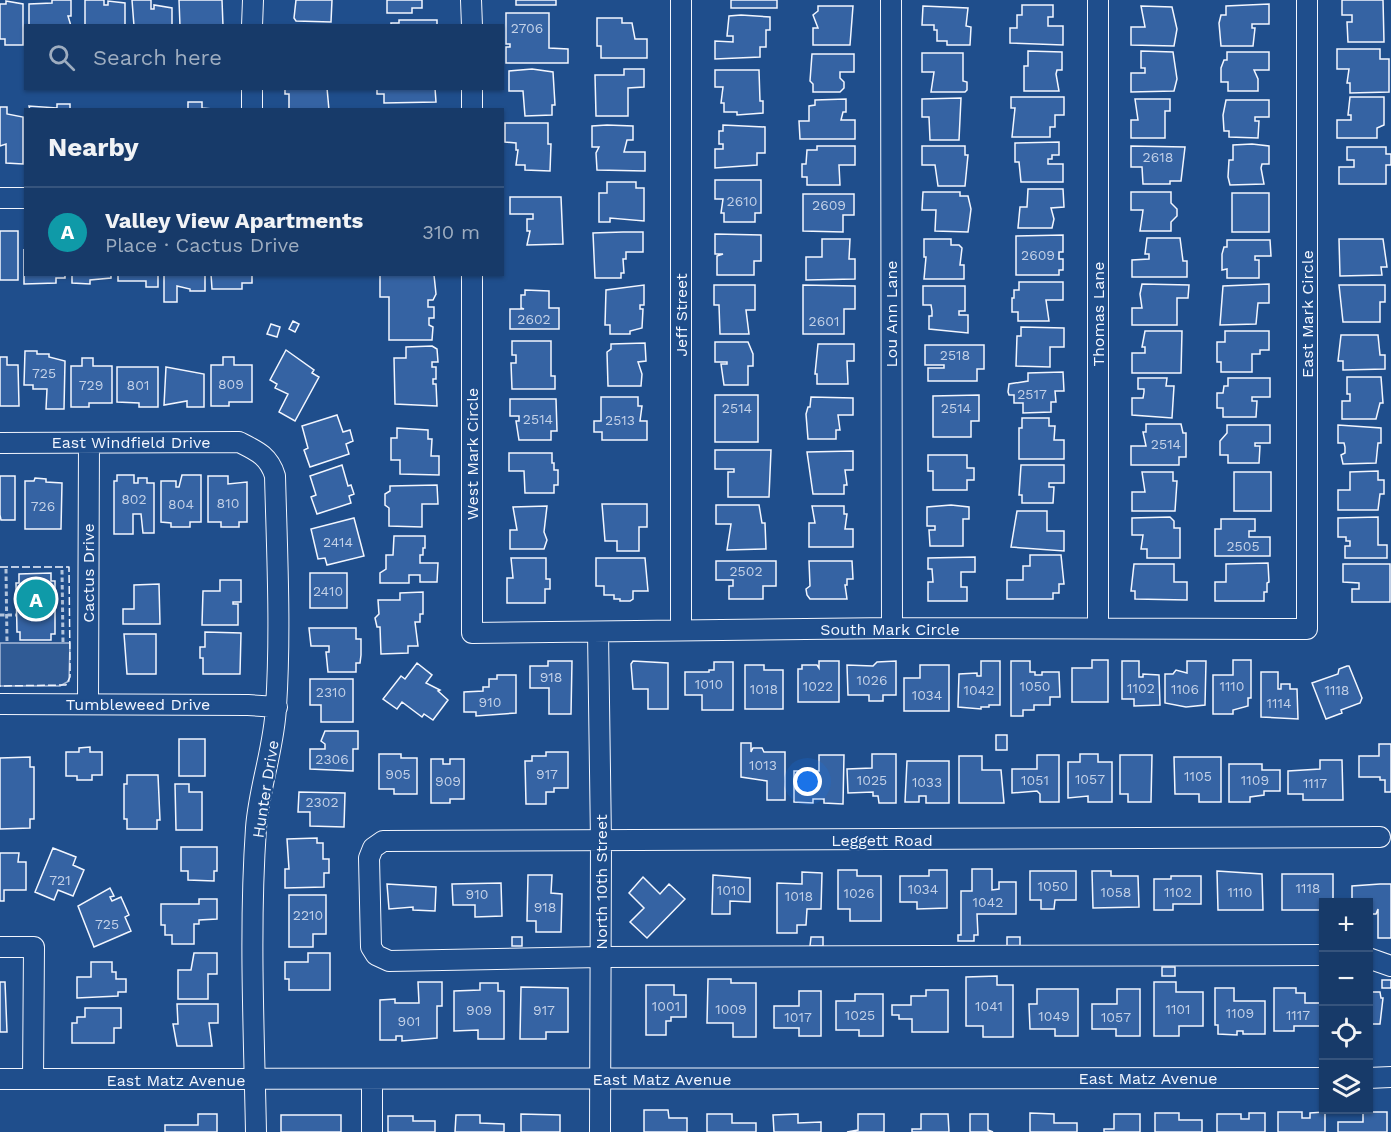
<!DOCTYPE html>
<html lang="en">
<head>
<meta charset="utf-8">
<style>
  body { margin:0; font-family:"Work Sans",sans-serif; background:#20416f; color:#f1f3f6 }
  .controls { position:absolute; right:18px; bottom:18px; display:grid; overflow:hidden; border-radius:0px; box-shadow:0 2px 4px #0004 }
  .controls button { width:54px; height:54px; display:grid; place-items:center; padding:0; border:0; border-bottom:2px solid #36547d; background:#173a69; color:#f1f3f6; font:30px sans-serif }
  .you { position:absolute; left:808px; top:782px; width:21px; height:21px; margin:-15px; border:4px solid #fff; border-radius:50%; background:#1a73e8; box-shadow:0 0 0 9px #1a73e833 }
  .badge { display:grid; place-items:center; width:39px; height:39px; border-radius:50%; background:#95b2f1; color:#fff; font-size:20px; font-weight:700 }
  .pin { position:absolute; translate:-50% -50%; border:3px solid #fff; box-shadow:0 2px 6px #0006 }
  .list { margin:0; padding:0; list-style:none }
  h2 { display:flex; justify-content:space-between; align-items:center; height:78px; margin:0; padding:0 24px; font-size:26px }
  h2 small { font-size:20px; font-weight:400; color:#9eadc0 }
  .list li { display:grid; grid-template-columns:39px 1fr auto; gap:18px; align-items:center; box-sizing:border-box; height:90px; padding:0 24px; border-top:2px solid #36547d }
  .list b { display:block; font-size:22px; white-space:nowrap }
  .list p { margin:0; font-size:20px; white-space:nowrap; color:#9eadc0 }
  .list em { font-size:20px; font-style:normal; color:#9eadc0 }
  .icon { flex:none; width:33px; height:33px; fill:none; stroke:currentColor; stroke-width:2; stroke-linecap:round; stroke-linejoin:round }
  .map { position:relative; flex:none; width:1391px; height:1132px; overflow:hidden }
  .search { position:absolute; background:#173a69; box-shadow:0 2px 4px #0004; left:24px; top:24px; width:480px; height:66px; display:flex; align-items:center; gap:15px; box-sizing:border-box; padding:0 21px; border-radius:0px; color:#9eadc0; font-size:22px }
  .panel { position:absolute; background:#173a69; box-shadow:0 2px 4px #0004; left:24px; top:108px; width:480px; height:168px; border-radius:0px }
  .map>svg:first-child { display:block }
</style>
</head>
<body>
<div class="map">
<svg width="1391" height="1132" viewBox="0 0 1391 1132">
  <rect width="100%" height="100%" fill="#1f4e8c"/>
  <path fill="#305b95" stroke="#a8bbd7" stroke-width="1.5" d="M0 643H70L69 681 60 686H0Z"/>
  <path fill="#3563a3" stroke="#f2f6ff" stroke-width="1.5" d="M52 0H71V16H68L71 26H29V4L52 3Z
    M85 0H104V5H108V1L125 3V26H85Z
    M132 0H151V9H154V5L172 8V26H134Z
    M179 0H222L223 26H180Z
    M296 0H332L331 22 296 21 294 18Z
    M387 0H422V8H412V13H387Z
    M516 0H556V5H516Z
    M731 0H777V8H731Z
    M1342 0H1383L1384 42H1348L1347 22H1352V15H1342Z
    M6 1 23 4V45H5V39H0V4H6Z
    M1269 4V24H1252V28H1255L1253 46H1221L1219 23 1221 15H1226V6Z
    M1022 5H1053V17H1048V26H1063V45L1010 43V28H1017V15H1022Z
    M818 6H853L850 45H813V28H818L813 15 818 11Z
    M923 6 968 8 966 26 971 27 970 45H947V41H937V30H934V25H922Z
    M1141 6 1172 7 1177 29 1174 46 1131 45V27H1145Z
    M506 13H549V48L568 49V63H506V47H510V44H506Z
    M741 15 770 17V30H766V47H760V57L715 59V41L733 42V36H727L729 16Z
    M597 18H622V23H632L635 39H647V58H601V46H597Z
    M399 20H437V26H391V23H399Z
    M1337 49H1380V59H1389V92L1350 93V83H1347L1349 69H1337Z
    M1028 51 1062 52V70H1057L1056 74 1059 91H1024V66H1028Z
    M1141 51 1173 52 1177 79 1174 91 1131 92V73H1145V68H1141Z
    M1227 52H1269V70H1254L1258 79V91H1228V82H1221V68L1224 60H1227Z
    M922 53H963V81L967 82V90L965 92H931L934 72H922Z
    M812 54H854V72H840V78L844 82V88L840 92H813V84L810 81Z
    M532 69 553 72 555 105H552V115L525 116 523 91H509V71Z
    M624 69H644V87L628 88V116H596L595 75H624Z
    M715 70H759L760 101H763V113L737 115V112H724V103H721L723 87H715Z
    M285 88H327L329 110H289V94H285Z
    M377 88H435L436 102 384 103V94H377Z
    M1011 97H1064V115H1055V127H1050V137H1012L1015 108H1011Z
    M1350 97H1384V125L1377 128V138H1337V120H1351V115H1348Z
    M961 98 959 140H930L929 117H922V99Z
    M846 99V112H843L841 120H855V139H800L799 121H809V106L815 105V100Z
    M1135 99H1170V111H1165V138H1131V120H1138Z
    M1226 100H1269V117H1255V121H1259L1258 138 1229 137V131H1224L1223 115Z
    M188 102H202V108L224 110H188Z
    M57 104H70V110H30L29 106 57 108Z
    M0 107H7V114L23 117V164L6 163V144L0 146Z
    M505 123H548V144H551L550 171 525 170V165H516L518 150H516V143L505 142Z
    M607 125 633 126V140H627L624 152H645V171L597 170 596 153 599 147H592V126Z
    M723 125 765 127V153H757V165L715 168V149H723V144H719V131H723Z
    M1059 142V155H1052V159H1048V164H1063V182H1021L1019 162H1015V143Z
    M1252 144 1269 146V164H1262L1261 168 1264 184 1230 185 1228 177 1229 160H1233V145Z
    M817 146H855V165H839L840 185H807V177H802V164H806L807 150H817Z
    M922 146H965V155H968L965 186H938L935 165H922Z
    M1131 146 1185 147 1181 181H1170V184H1143L1142 167H1131Z
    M1347 147H1386V154H1391V165H1386V184H1339V167H1354V160H1347Z
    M715 180H761V213H755V222H724V213H721L723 199H715Z
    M607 182H636V188H644V221L610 218V222H599V193H607Z
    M1028 189H1063L1064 207 1051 208 1054 219 1052 228H1018L1020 207H1027Z
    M923 192H960V196H968L971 209 968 232 935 231 936 210H922Z
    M1131 192H1171V203L1177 209V216L1171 222V231H1140L1143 210H1131Z
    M1232 193H1269V232H1232Z
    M803 194H854V215H843V232L803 231Z
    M510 197H561L563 244 527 245 530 231H527V219H533V214H510Z
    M0 231H18V280H0Z
    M623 232H643V252H626V259H623L624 273H621V278H595L593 233Z
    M715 234 761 235V261H754V275H717V256L723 254H715Z
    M1063 235V252H1059V259H1063V270H1059V275H1016V236Z
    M1147 238H1180L1183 261H1187V277H1132V260L1149 259V254H1145Z
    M822 239H850L849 259H855V279L806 280V257H822Z
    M924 239H951V245H959L962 248 960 265H964V279H924L926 257H924Z
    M1339 239H1383L1387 267H1381L1382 275 1340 276Z
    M1227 240H1270L1271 256H1255V260H1259V278H1227V269L1222 270V254L1224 247H1227Z
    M24 249 26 274H65V278H56V283L24 284Z
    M72 274H111V278L90 280V284L72 283Z
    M118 274H158V287H146V281H118Z
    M164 274H205V291H190V289L177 286V302H164Z
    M211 274H252V283H242V289H212Z
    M380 275H434L436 294 433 300H428V307H434V318H429V325L433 327 432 340H389V297H380Z
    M1019 282H1063V300H1046L1049 321H1018V312H1012V298H1014V290H1019Z
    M1142 284 1189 285 1188 298H1177V325H1132V308H1142L1140 294Z
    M1269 284V303H1258L1256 324 1220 325 1223 286Z
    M644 285V305H640V309H643L642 328 630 331V334H610V325H605L606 290Z
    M714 285H755V310H746L749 334H720L719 305H714Z
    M803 285 855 286V309H844V334H803Z
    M1339 285H1385V302H1380V322H1343Z
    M923 286H965V311H959V315H968V333L929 329V316H932V311L931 305H923Z
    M525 290 549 291V308H559V329H510V309H524L521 308V295H525Z
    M293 321 299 324 295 332 289 329Z
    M271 324 280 327 277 337 267 334Z
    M1021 327 1064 328V347H1050V367L1016 366 1017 336H1021Z
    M1145 331H1182L1181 373H1132V353H1145V347H1142Z
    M1225 331H1269V350H1260V354H1252V372H1221V362H1217V342H1225Z
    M1341 335H1378L1380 355H1385V369L1343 370V361H1338Z
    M512 341H551V376H555V389H512L511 363H516V355H512Z
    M715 342H748L753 354V366H748V385H724L721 364H727V362H715Z
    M645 343 646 361 638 362 642 374 641 386H608L607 352 611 349V344Z
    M818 344H854V361H847L848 384H817V374H815Z
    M925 345H984V369H977V381H928V368H944V365H925Z
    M432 346 437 349 438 362H432V367H436V379H433V384H436L437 406 395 404 394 358H406V347Z
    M286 350 314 370 312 373 319 377 295 421 279 412 288 394 275 388 277 384 270 380Z
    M25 351H37V354H49V357L65 361 64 409H46L47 389H33V385H24Z
    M0 357H7V365H18L19 406H0Z
    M223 357H234V365H252V402H229V406H211V365H223Z
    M82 358H93V366H112V403H89V407H71V366H82Z
    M117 367H158V407H139V403L117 402Z
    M166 367 204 374V407H187V401L164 405Z
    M1063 372 1064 391H1055L1056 402H1051V412L1023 413V403H1014V395H1009L1008 392 1009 384 1028 381V373Z
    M1347 377H1381L1383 403H1380L1376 419H1342V401H1350V394H1347Z
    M1138 378H1167L1166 386H1174L1172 418 1132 415V398H1143L1144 392V389H1138Z
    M1228 378H1270V397H1252V401H1257L1256 417H1223V408H1217V393H1223L1224 386H1228Z
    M715 395H758V442H715Z
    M979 395V421H971V437H933V396Z
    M601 397H638V406H642L640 421H647V440H602V432H594V421H601Z
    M811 397 853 398V415H838L840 430H836V439H808L806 414 808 407H810Z
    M510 399H556L557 431H551V440H519L516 421H519V416H510Z
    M337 415 343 432 350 430 353 441 346 444 349 454 310 467 304 450 308 448 302 426Z
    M1022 418H1049V426H1055L1054 440H1064V459H1019V428H1022Z
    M1146 424H1181L1183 433H1186V457H1179V465H1131V446H1146L1143 432H1146Z
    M1227 425H1270V443H1255V446H1260L1259 463H1228V455H1220V441L1227 433Z
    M1338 425 1381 428V443H1378L1376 463 1343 464 1341 455 1345 453V447L1344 443H1338Z
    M397 428 428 430V439H432L431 456H439V475L400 474V460H391V438H397Z
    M715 450H771L769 497H728V472H734V469H715Z
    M853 451V470H845L847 485H844V494H813L807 452Z
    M509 453H552V463H554V470H558V485H554V493H525L524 471H509Z
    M928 455H967V468H974V480H967V490H933V471H928Z
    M342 465 348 486 351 485 354 494 349 496 351 503 317 514 311 497 316 495 310 476Z
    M1021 465H1064V483H1049V487H1054L1053 503H1022V495H1019Z
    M1378 471V480H1384V494H1380L1378 510H1338V490H1350V472Z
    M1142 472H1173V481H1177L1175 511H1132V492H1145Z
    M1234 472H1271V511H1234Z
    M117 475H134V483H138V478H147V483H154V533H143L141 514H133V534H114V481H117Z
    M182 475H201V522H190V527H171V523L161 522V481H176V487H179Z
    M0 476H15V520H1L0 515Z
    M208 476H228V484L247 482V522H239V527H221V522H208Z
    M35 478 46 479V482L62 483 61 529H25V481H34Z
    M437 485 438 504H422V527L389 526V508L385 505V494L390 491V486Z
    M602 504H647V527H639V551H617V541H605Z
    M716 505H759L762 523H765L766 549 727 550 731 524H716Z
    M951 505 969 507V519H963V546H930L929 530H935V526H927V507Z
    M547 506 544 532 547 540 544 549H510V530H517L513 507Z
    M812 506H844V514H847L845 529H853V547H809V523H815Z
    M1017 511H1047V531H1064V551L1011 547Z
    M1170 517 1174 521V528H1180V558H1147V549H1141L1143 535H1132V518Z
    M1378 517V545H1387V558H1345V546H1350V541H1346V537H1338V518Z
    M354 518 364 556 327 565 325 558 318 559 311 529Z
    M1221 519H1255V531H1249V537H1270V556H1215V529H1221Z
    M394 536H425V548H423V555H420V563H438L437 582H420V575H409V583H380V573L386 569V555H393Z
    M1030 555H1061L1064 584H1059V593H1053V599H1007V580H1023V566H1030Z
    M975 557V572H961V587H967V601H928V582H933L932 569H928V558Z
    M511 558H546V579H550V589H545V603H507V578H513Z
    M596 558H645L648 591H633V599L630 601H620V599H614V595H604V586H596Z
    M716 561H776V586H763V599H729V586H733V580H716Z
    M809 561H852L853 579H847V585H845L847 599H810L807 595 806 589 810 586Z
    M1268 563 1269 582 1267 583V592H1264V601H1215V582H1226V564Z
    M1134 564H1174V582H1187V600L1135 599V591H1131Z
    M1343 564H1390V602H1352V589H1359V583L1343 582Z
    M51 573V581H55V634H51V640H20V632H17L16 583H19V574Z
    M310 573H347V608H310Z
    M220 580H241V602H233V604H238V625H202L203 591H220Z
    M159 584 160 624H123V609H134V585Z
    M423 592V614H420V622H415L418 646H408V653L381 654 380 627H377L375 618 379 614 378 600H400V593Z
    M309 628H356V639H361V655L360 663H356V672H328L326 652H329V646H311Z
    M205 632 241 633 240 674H203V658H200V647H205Z
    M124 634H156V674H127Z
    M1092 660H1108V702H1072V668H1092Z
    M1233 660H1251V698H1248V706L1233 710V714H1213V675H1233Z
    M548 661H572L571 714H549V688H530V666H548Z
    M633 661 668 663V709H648V689H633L631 664Z
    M819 661H839V702H798V669H802V665H817L819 668Z
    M896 661V695H883V701H869V695H848L847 665 873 666 877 662Z
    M981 661H1000V705H989V707H981V709L958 707 959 674 977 673V676H981Z
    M1011 661H1030V672H1035V675H1042V672H1059L1060 697H1050V705H1034V710H1023V716H1011Z
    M1122 661H1139V677H1143V674L1159 675 1160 705 1134 706V699H1122Z
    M1187 661H1206L1205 705 1186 707 1165 703V674H1173L1176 670 1187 673Z
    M714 662H733V710H702V695H685V672H709V670H714Z
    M417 663 432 675 426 683 440 690 438 691 448 700 433 720 424 714 422 717 402 702 397 709 383 699 401 676 405 679Z
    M745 665H764V670H783V709H745Z
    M920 665H949V711H904V678H920Z
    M1347 666H1349L1362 698 1360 703 1341 710 1342 713 1326 719 1312 683 1338 674 1339 669Z
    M1261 672H1278V689H1281V684H1290V689H1297L1298 719 1261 717Z
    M497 675H516V713L476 716V712H464V692L483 691V687H489V679H497Z
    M310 679H353V722H321V705H310Z
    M325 731H358V749H353V771L310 769V749H325V744L321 741Z
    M996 735H1007V750H996Z
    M179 739H205V776H179Z
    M741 743H751V752L753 748H762L764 752H785V800H767V781L741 777Z
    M1379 744H1391V792H1385V780H1380V777H1359V756H1379Z
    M90 747V752H102V775H92V780H77V776H66V752H79V748Z
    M546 752H568V788H554V792H546V804H526L525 761H532V756H546Z
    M379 754H401V758H417V794H394V789H379Z
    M872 754H896V803H879L878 796H873V792L848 793 847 769 872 768Z
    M1080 754H1098V762H1112V802H1088V796L1068 798V762H1080Z
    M819 755H844L843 804 824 803V799H813V803L794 802V771H819Z
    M1037 755H1059V802H1040V794L1037 791 1012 793V769H1037Z
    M1120 755H1152L1151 802H1128V794H1120Z
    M959 756H982V770H1001L1004 803H959Z
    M30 757V767H34V819H30V828L0 829V758Z
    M1174 757H1221V802H1199V794H1175Z
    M431 759H443V764H450V759H464V799H450V803H431Z
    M1320 760H1342L1343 800H1303V794H1288V771L1320 769Z
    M907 761H949V803H926V796H919V802H905Z
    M1229 764H1262V770H1280V791H1264V795L1250 797V802H1229Z
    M127 775H158L160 820H157V829H127V819H124V784H127Z
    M175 784H189V792H202V830H176Z
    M299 792 345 793 344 827 310 826V812H298Z
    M317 838V843H323V859H329V873H324V887L285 888V869H289L287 839Z
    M181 847H217V871H214V881L188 880V871H181Z
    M53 848 76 857 73 865 84 870 73 896 58 890 54 900 35 892Z
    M0 853H19L18 862H26V890H4V901H0Z
    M972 869H992V890L999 889V882H1016V914H977L978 935H974V941H958V935H961V891H972Z
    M838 870H857V876H881V921H850V909H838Z
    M929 870H947V908L917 909V902H900V876H929Z
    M1030 871H1076V900H1055L1054 909H1041V900H1030Z
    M1092 871H1111V876H1138L1139 907 1093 908Z
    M1217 871 1262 874 1263 910H1218Z
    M802 872 822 873 821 909H807L806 925H797V933H777V883L802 884Z
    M1282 874H1333V902H1324V910H1282Z
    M528 875H552L551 893 562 894 561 932H536V921H527Z
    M713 875 750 878V902L730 901V914H712Z
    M1171 876H1201V904H1173V910H1154V879H1171Z
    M643 877 660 894 669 884 685 899 647 938 630 922 644 908 629 893Z
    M501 883 502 916 475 917V905H453L452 884Z
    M387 884 436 887 435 911 413 910V907L389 909Z
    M1380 884H1391V938H1378V909L1376 914H1368V902H1352V886Z
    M110 888 114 896 110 897 112 901 121 897 129 915 125 917 131 931 94 947 78 906Z
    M289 895H326V934H313V947H289Z
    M199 899H217V919L199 920V924H194V944H172V935H165V925H161V904H199Z
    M512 937H522V946H512Z
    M811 937H823V946H810Z
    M1007 937H1020V947H1007Z
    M194 953H217V974H208V999H178V970H191Z
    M308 953H330V990H289V979H285V962H308Z
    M91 962H112V972H116V979H126V992H118V996L77 998V977H91Z
    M1162 967H1175V976H1162Z
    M997 976V985H1013V1037H983V1026H966V977Z
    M708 979H731V983H756V1037H733V1023H707Z
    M1382 980H1391V988H1382Z
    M0 982H5L7 1032H0Z
    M418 982H442V1006H437V1038L402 1041V1036H396V1040H380V1000L395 999V1003H419Z
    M1154 982H1176V992H1203V1026H1179V1036H1154Z
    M480 983H498V991H504V1039H478V1030L454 1031V991L480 990Z
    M646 985H674V995H686V1017H671V1021H666V1035H646Z
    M521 987 568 988V1032H546V1039H520Z
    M1215 988H1234V1001H1265V1034H1243V1031H1237V1035L1218 1034V1025H1215Z
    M1274 988H1296V993H1305V1003H1322V1026H1294V1031H1274Z
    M1037 989H1078V1036H1055V1029H1030L1029 1004H1037Z
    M1117 989H1140V1036H1116V1029H1092V1004H1117Z
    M926 990H948V1032H912V1019H899V1015H892V1005H911V996H926Z
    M799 991H821V1036H799V1028H774V1006H799Z
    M1368 992H1380L1381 998H1383L1380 1024H1368Z
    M855 994H883V1036H859V1030H836V1001H855Z
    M177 1004H218V1023H209L212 1046H177L173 1024H178Z
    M85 1008H121V1028H114V1043H72V1023H77V1017H85Z
    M644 1110H668L669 1118H687V1132H644Z
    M1278 1112H1302V1118H1310V1113L1325 1112V1132H1278Z
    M1363 1112H1387V1132H1338V1122H1363Z
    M1030 1113 1054 1114V1123H1077V1132H1030Z
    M1155 1113H1179V1120H1202V1132H1155Z
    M1249 1113H1265V1132H1217V1114H1241V1119H1249Z
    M198 1114H217V1132H165V1125H198Z
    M521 1114 560 1115V1132H521Z
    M707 1114H732V1123H756V1132H707Z
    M798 1114V1123L821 1122V1132H774L773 1115Z
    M858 1114H884V1132H847L858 1130Z
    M921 1114H948L949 1132H912V1129H921Z
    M970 1114H988V1130L993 1132H970Z
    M1114 1114H1140V1132H1104V1129H1114Z
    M281 1115H341V1132H281Z
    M456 1115H480V1123L504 1124V1132H455Z
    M388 1116H413V1121H435V1132H388Z"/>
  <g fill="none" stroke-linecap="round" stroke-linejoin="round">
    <g stroke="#f2f6ff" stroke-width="22">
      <path id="minor" d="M471 0 472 26
        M681 0V630
        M891 0 892 628
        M252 26 253 0
        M472 88V110
        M252 110V88
        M0 198H26
        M472 274V633L892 628 1307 629V0
        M0 443 239 442C257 451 269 456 275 476 277 553 281 631 276 707 274 749 259 787 256 828 249 929 254 1031 256 1132
        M1098 628V0
        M598 632 601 841 600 1132
        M88 703 89 443
        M0 704 248 705 277 707
        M0 947H34L33 1079
        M1324 955 601 957 389 961 376 955 371 947 369 858 373 848 383 841 1380 837
        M1368 958 1391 966
        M1368 1078 1391 1077
        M0 1079 1324 1078
        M372 1079V1132"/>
    </g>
    <path stroke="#b3c4dc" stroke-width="3" stroke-dasharray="4.5 3" stroke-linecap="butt" d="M6 569 7 643
      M62 570 63 643
      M0 615H16"/>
    <use href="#minor" stroke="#1f4e8c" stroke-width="20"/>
    <path stroke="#f2f6ff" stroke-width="1.5" stroke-dasharray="8 3" stroke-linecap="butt" d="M0 567H69L70 664V677L66 685 0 686"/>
  </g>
  <g text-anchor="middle" stroke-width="4.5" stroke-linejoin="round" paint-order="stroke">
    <g font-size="14" fill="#c3d1e8">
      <text x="527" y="33">2706</text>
      <text x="1158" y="162">2618</text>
      <text x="742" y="206">2610</text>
      <text x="829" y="210">2609</text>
      <text x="1038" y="260">2609</text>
      <text x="534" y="324">2602</text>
      <text x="824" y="326">2601</text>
      <text x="955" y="360">2518</text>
      <text x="44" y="378">725</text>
      <text x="231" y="389">809</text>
      <text x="91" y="390">729</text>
      <text x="138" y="390">801</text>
      <text x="1032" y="399">2517</text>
      <text x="737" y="413">2514</text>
      <text x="956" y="413">2514</text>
      <text x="538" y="424">2514</text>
      <text x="620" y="425">2513</text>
      <text x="1166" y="449">2514</text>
      <text x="134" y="504">802</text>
      <text x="228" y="508">810</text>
      <text x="181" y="509">804</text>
      <text x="43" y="511">726</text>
      <text x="338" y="547">2414</text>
      <text x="1243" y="551">2505</text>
      <text x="746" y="576">2502</text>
      <text x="328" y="596">2410</text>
      <text x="551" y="682">918</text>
      <text x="872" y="685">1026</text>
      <text x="709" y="689">1010</text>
      <text x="818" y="691">1022</text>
      <text x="1035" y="691">1050</text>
      <text x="1232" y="691">1110</text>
      <text x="1141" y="693">1102</text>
      <text x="764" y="694">1018</text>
      <text x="1185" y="694">1106</text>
      <text x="979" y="695">1042</text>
      <text x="1337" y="695">1118</text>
      <text x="331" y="697">2310</text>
      <text x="927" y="700">1034</text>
      <text x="490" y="707">910</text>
      <text x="1279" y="708">1114</text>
      <text x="332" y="764">2306</text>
      <text x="763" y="770">1013</text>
      <text x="398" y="779">905</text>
      <text x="547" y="779">917</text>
      <text x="1198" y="781">1105</text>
      <text x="1090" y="784">1057</text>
      <text x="872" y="785">1025</text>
      <text x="1035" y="785">1051</text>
      <text x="1255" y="785">1109</text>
      <text x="448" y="786">909</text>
      <text x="927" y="787">1033</text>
      <text x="1315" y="788">1117</text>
      <text x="322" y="807">2302</text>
      <text x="60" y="885">721</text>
      <text x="1053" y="891">1050</text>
      <text x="1308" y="893">1118</text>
      <text x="923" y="894">1034</text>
      <text x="731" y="895">1010</text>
      <text x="1116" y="897">1058</text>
      <text x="1178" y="897">1102</text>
      <text x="1240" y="897">1110</text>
      <text x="859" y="898">1026</text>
      <text x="477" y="899">910</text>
      <text x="799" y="901">1018</text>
      <text x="988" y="907">1042</text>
      <text x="545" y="912">918</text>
      <text x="308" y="920">2210</text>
      <text x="107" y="929">725</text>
      <text x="666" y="1011">1001</text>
      <text x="989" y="1011">1041</text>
      <text x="731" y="1014">1009</text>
      <text x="1178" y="1014">1101</text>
      <text x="479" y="1015">909</text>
      <text x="544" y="1015">917</text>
      <text x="1240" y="1018">1109</text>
      <text x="860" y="1020">1025</text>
      <text x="1298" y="1020">1117</text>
      <text x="1054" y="1021">1049</text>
      <text x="798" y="1022">1017</text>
      <text x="1116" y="1022">1057</text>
      <text x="409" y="1026">901</text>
    </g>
    <g font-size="16" fill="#f2f6ff" stroke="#1f4e8c">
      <text transform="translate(891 314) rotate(-90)" y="6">Lou Ann Lane</text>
      <text transform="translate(1098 314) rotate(-90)" y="6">Thomas Lane</text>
      <text transform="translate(1307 314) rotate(-90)" y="6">East Mark Circle</text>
      <text transform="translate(681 315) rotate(-90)" y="6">Jeff Street</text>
      <text x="131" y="448">East Windfield Drive</text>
      <text transform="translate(472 454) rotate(-90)" y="6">West Mark Circle</text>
      <text transform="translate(88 573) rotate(-90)" y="6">Cactus Drive</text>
      <text x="890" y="635">South Mark Circle</text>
      <text x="138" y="710">Tumbleweed Drive</text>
      <text transform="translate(265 789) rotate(-81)" y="6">Hunter Drive</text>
      <text x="882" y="846">Leggett Road</text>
      <text transform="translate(601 882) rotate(-90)" y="6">North 10th Street</text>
      <text x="1148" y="1084">East Matz Avenue</text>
      <text x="662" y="1085">East Matz Avenue</text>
      <text x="176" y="1086">East Matz Avenue</text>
    </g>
  </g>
</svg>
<div class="controls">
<button>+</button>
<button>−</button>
<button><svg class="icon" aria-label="locate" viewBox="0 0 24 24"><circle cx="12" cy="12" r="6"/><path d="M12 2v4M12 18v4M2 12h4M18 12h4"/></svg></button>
<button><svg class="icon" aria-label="layers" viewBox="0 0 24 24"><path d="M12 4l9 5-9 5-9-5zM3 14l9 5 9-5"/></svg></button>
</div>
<div class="you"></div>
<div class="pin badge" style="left:36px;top:599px;background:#0f9aa8">A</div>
<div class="search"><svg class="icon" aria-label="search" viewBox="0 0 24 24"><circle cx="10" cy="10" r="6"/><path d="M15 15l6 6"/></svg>Search here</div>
<section class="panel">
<h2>Nearby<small></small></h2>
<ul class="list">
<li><span class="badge" style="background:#0f9aa8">A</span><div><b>Valley View Apartments</b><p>Place · Cactus Drive</p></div><em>310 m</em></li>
</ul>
</section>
</div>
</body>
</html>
